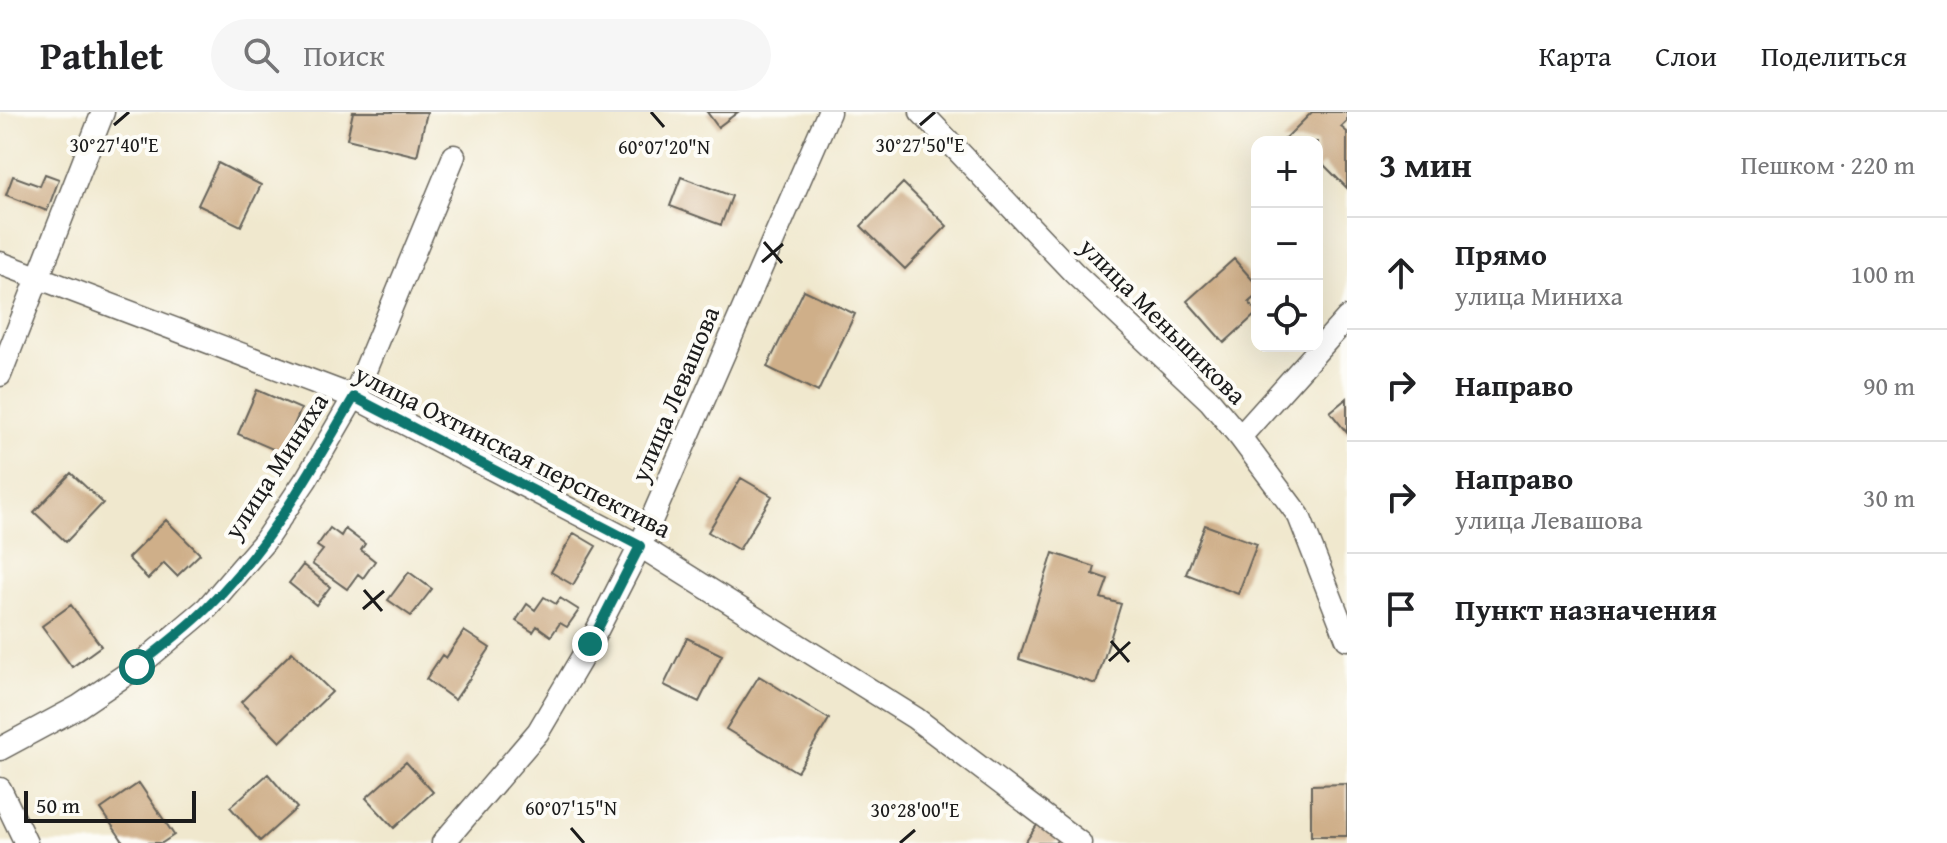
<!DOCTYPE html>
<html lang="ru">
<head>
<meta charset="utf-8">
<style>
  body { margin:0; font-family:"Gentium Book Plus",serif; background:#f6f6f6; color:#202124 }
  .controls { position:absolute; right:24px; top:24px; display:grid; overflow:hidden; border-radius:16px; box-shadow:0 8px 32px #0002 }
  .controls button { width:72px; height:72px; display:grid; place-items:center; padding:0; border:0; border-bottom:2px solid #e0e0e0; background:#fff; color:#202124; font:40px sans-serif }
  .scale { position:absolute; left:24px; bottom:20px; width:172px; box-sizing:border-box; padding-left:8px; border:4px solid #1c1c1c; border-top:0; font-size:22px; line-height:28px; white-space:nowrap; color:#1c1c1c; -webkit-text-stroke:6px #fdfcf7; paint-order:stroke }
  .stop { position:absolute; width:24px; height:24px; margin:-18px; border:6px solid #0f766e; border-radius:50%; background:#fff }
  .stop.end { background:#0f766e; border-color:#fff; box-shadow:0 2px 8px #0008 }
  .list { margin:0; padding:0; list-style:none }
  h2 { display:flex; justify-content:space-between; align-items:center; height:104px; margin:0; padding:0 32px; font-size:34px }
  h2 small { font-size:26px; font-weight:400; color:#757577 }
  .list li { display:grid; grid-template-columns:52px 1fr auto; gap:24px; align-items:center; box-sizing:border-box; height:112px; padding:0 32px; border-top:2px solid #e0e0e0 }
  .list b { display:block; font-size:30px; white-space:nowrap }
  .list p { margin:0; font-size:26px; white-space:nowrap; color:#757577 }
  .list em { font-size:26px; font-style:normal; color:#757577 }
  .icon { flex:none; width:44px; height:44px; fill:none; stroke:currentColor; stroke-width:2; stroke-linecap:round; stroke-linejoin:round }
  .map { position:relative; flex:none; width:1347px; height:731px; overflow:hidden }
  header { display:flex; align-items:center; gap:48px; box-sizing:border-box; height:112px; padding:0 40px; background:#fff; border-bottom:2px solid #e0e0e0 }
  header strong { font-size:38px }
  nav { display:flex; gap:44px; margin-inline-start:auto; font-size:28px }
  .search { width:560px; height:72px; background:#f6f6f6; display:flex; align-items:center; gap:20px; box-sizing:border-box; padding:0 28px; border-radius:44px; color:#757577; font-size:30px }
  main { display:flex }
  aside { flex:1; background:#fff }
  .map>svg:first-child { display:block }
</style>
</head>
<body>
<header>
<strong>Pathlet</strong>
<div class="search"><svg class="icon" aria-label="search" viewBox="0 0 24 24"><circle cx="10" cy="10" r="6"/><path d="M15 15l6 6"/></svg>Поиск</div>
<nav><a>Карта</a><a>Слои</a><a>Поделиться</a></nav>
</header>
<main>
<div class="map">
<svg width="1347" height="731" viewBox="0 0 1347 731">
  <rect width="100%" height="100%" fill="#fdfcf7"/>
  <filter id="ink" filterUnits="userSpaceOnUse"><feTurbulence type="fractalNoise" baseFrequency=".0125" numOctaves="2"/><feDisplacementMap in="SourceGraphic" scale="16" xChannelSelector="R" yChannelSelector="G"/><feConvolveMatrix kernelMatrix="1 2 1 2 8 2 1 2 1" color-interpolation-filters="sRGB"/></filter>
  <filter id="wash" filterUnits="userSpaceOnUse"><feTurbulence type="fractalNoise" baseFrequency=".006" numOctaves="4" result="noise"/><feDisplacementMap in="SourceGraphic" scale="32" xChannelSelector="R" yChannelSelector="G"/><feGaussianBlur stdDeviation="1.8" result="paint"/><feColorMatrix in="noise" values="0 0 0 0 0 0 0 0 0 0 0 0 0 0 0 0 0 1.4 0 .05"/><feComposite in="paint" operator="in"/></filter>
  <g filter="url(#wash)">
    <rect width="100%" height="100%" fill="#f0e8ce"/>
    <g id="blocks">
      <path fill="#cfaf89" d="M353 0H427L417 44 347 27Z
        M707 0H738L718 15Z
        M1312 0H1347V9L1341 15 1347 20V76L1323 52 1317 58V30H1282Z
        M218 51 261 73 241 114 198 93Z
        M45 62 59 67 47 99 6 83 13 64 40 74Z
        M681 65 732 84 721 113 670 94Z
        M903 71 947 114 905 157 861 114Z
        M1234 147 1257 173V183L1249 190 1257 201 1224 231 1187 189Z
        M804 178 855 202 818 280 767 255Z
        M257 278 301 297 282 341 238 322Z
        M1347 286V321L1330 300Z
        M71 361 103 391 66 430 34 400Z
        M741 366 772 384 739 438 708 420Z
        M166 408 200 442 177 464 164 451 148 467 128 446Z
        M1205 413 1257 432 1238 482 1186 462Z
        M330 416 341 424 345 417 365 432 361 438 375 449 363 466 358 462 347 477 312 452 323 438 317 434Z
        M574 421 596 434 573 473 551 460Z
        M1053 441 1095 455 1093 462 1108 467 1101 486 1121 492 1096 572 1019 547Z
        M303 453 330 475 316 493 289 471Z
        M409 460 432 477 411 504 388 488Z
        M544 485 556 492 560 486 579 498 567 515 560 511 551 524 537 514 533 520 516 509 527 492 535 498Z
        M71 493 101 534 72 555 42 514Z
        M464 519 490 536 455 588 426 567 442 543 446 546Z
        M687 526 722 543 699 590 664 573Z
        M292 540 332 580 280 630 241 590Z
        M759 564 829 607 797 660 726 617Z
        M406 650 433 680 394 716 366 686Z
        M268 662 297 696 260 729 230 695Z
        M139 671 174 723 162 731H124L101 697Z
        M1347 672V724H1311V673Z
        M1039 710 1060 724 1055 731H1025Z"/>
    </g>
  </g>
  <g filter="url(#ink)">
    <use href="#blocks" fill-opacity="0" stroke="#66635a" stroke-width="2"/>
    <g fill="none" stroke-linecap="round" stroke-linejoin="round">
      <g stroke="#66635a" stroke-width="25">
        <path id="minor" d="M921 0 1074 161 1210 289 1240 325 1299 404 1347 527
          M0 151 354 285 640 434 915 606 1080 731
          M0 263 103 0
          M1240 325 1347 206
          M0 637 78 595 137 555 207 496 264 430 307 366 354 285 454 44
          M0 677 26 731
          M443 731 538 620 590 532 640 434 829 0"/>
      </g>
      <use href="#minor" stroke="#fff" stroke-width="22"/>
    </g>
  </g>
  <g fill="none" stroke-linecap="round" stroke-linejoin="round" filter="url(#ink)">
    <path stroke="#0f766e" stroke-width="10" d="M137 555C160 536 186 517 207 496 269 435 311 359 354 285L640 434 590 532"/>
  </g>
  <path fill="none" stroke="#1c1c1c" stroke-width="3" d="M651 0 664 15M114 13 129 0M920 13 935 0M764 130 782 151M762 150 783 132M364 478 382 499M363 497 384 479M1111 529 1129 550M1109 549 1130 530M571 716 584 731M900 731 915 718"/>
  <g text-anchor="middle" stroke-width="8" stroke-linejoin="round" paint-order="stroke">
    <g font-size="26" fill="#1c1c1c" stroke="#fdfcf7">
      <text transform="translate(1163 209) rotate(45)" y="9">улица Меньшикова</text>
      <text transform="translate(675 282) rotate(-67)" y="9">улица Левашова</text>
      <text transform="translate(513 339) rotate(27)" y="9">улица Охтинская перспектива</text>
      <text transform="translate(276 354) rotate(-57)" y="9">улица Миниха</text>
    </g>
  </g>
  <g font-size="20" text-anchor="middle" fill="#1c1c1c" stroke="#fdfcf7" stroke-width="8" stroke-linejoin="round" paint-order="stroke">
    <text x="114" y="40">30°27'40"E</text>
    <text x="920" y="40">30°27'50"E</text>
    <text x="664" y="42">60°07'20"N</text>
    <text x="571" y="703">60°07'15"N</text>
    <text x="915" y="705">30°28'00"E</text>
  </g>
</svg>
<div class="controls">
<button>+</button>
<button>−</button>
<button><svg class="icon" aria-label="locate" viewBox="0 0 24 24"><circle cx="12" cy="12" r="6"/><path d="M12 2v4M12 18v4M2 12h4M18 12h4"/></svg></button>
</div>
<div class="scale">50 m</div>
<div class="stop" style="left:137px;top:555px"></div>
<div class="stop end" style="left:590px;top:532px"></div>
</div>
<aside>
<h2>3 мин<small>Пешком · 220 m</small></h2>
<ul class="list">
<li><svg class="icon" aria-label="ahead" viewBox="0 0 24 24"><path d="M12 20V5M6 11l6-6 6 6"/></svg><div><b>Прямо</b><p>улица Миниха</p></div><em>100 m</em></li>
<li><svg class="icon" aria-label="right" viewBox="0 0 24 24"><path d="M7 20v-9h11M14 6l5 5-5 5"/></svg><div><b>Направо</b></div><em>90 m</em></li>
<li><svg class="icon" aria-label="right" viewBox="0 0 24 24"><path d="M7 20v-9h11M14 6l5 5-5 5"/></svg><div><b>Направо</b><p>улица Левашова</p></div><em>30 m</em></li>
<li><svg class="icon" aria-label="arrive" viewBox="0 0 24 24"><path d="M6 21V4h12l-3 4 3 4H6"/></svg><div><b>Пункт назначения</b></div></li>
</ul>
</aside>
</main>
</body>
</html>
